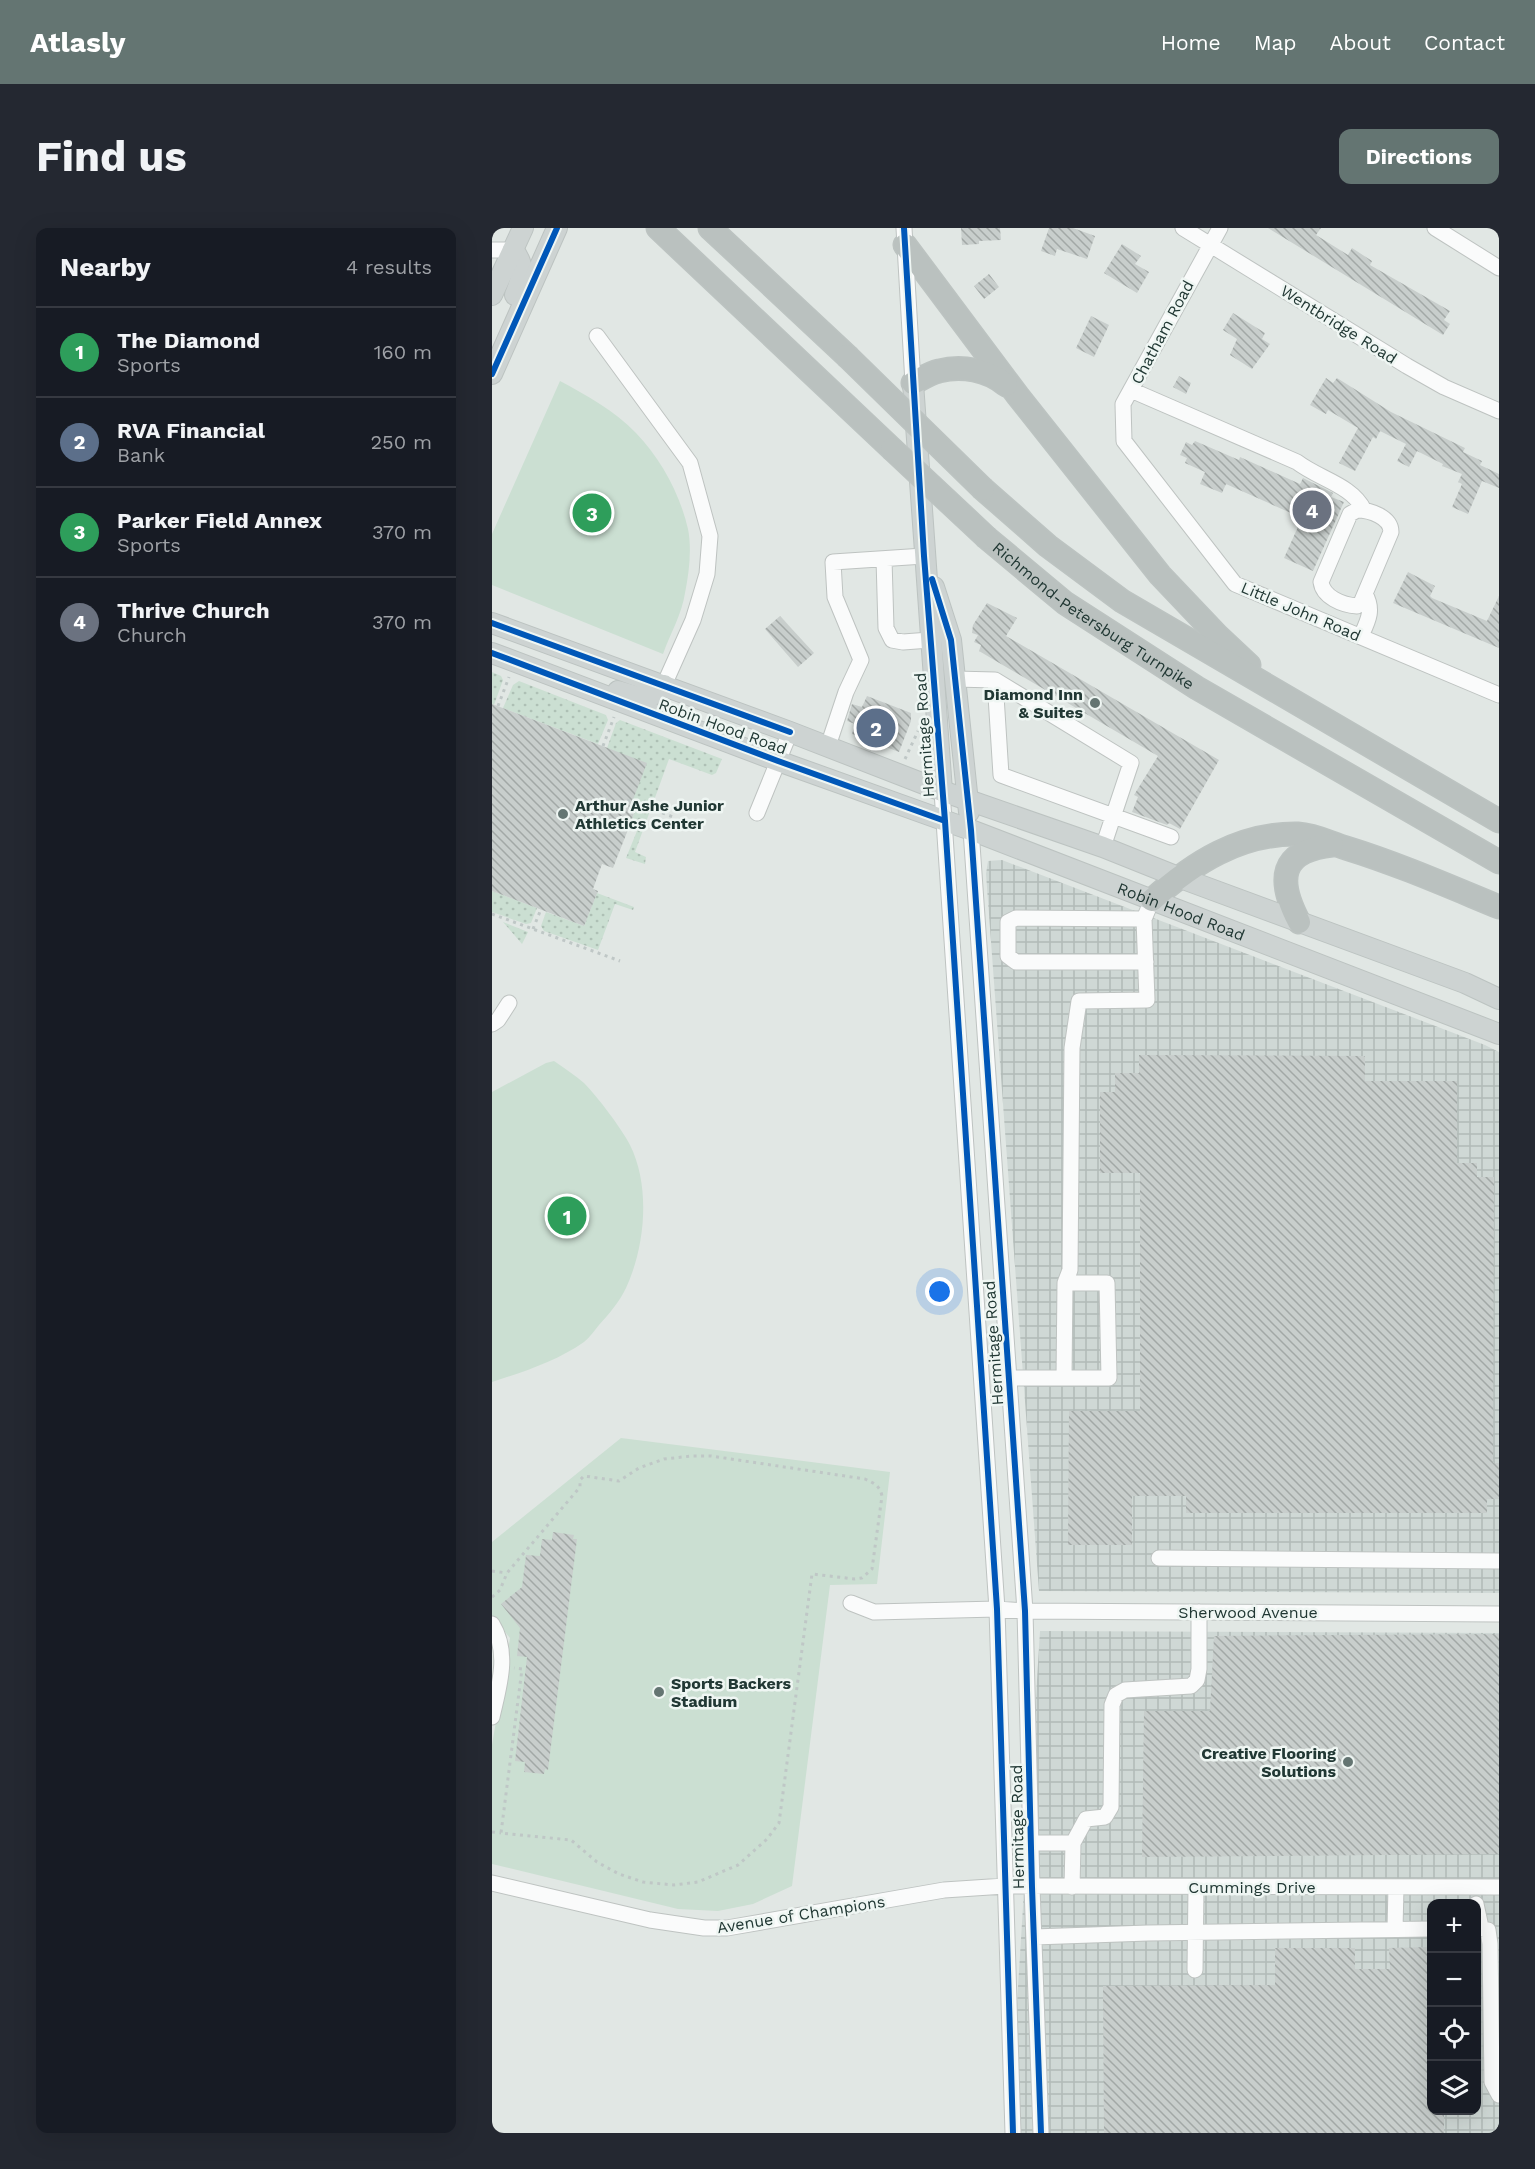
<!DOCTYPE html>
<html lang="en">
<head>
<meta charset="utf-8">
<style>
  body { margin:0; font-family:"Work Sans",sans-serif; background:#242831; color:#f1f3f6 }
  .controls { position:absolute; right:18px; bottom:18px; display:grid; overflow:hidden; border-radius:12px; box-shadow:0 6px 24px #0002 }
  .controls button { width:54px; height:54px; display:grid; place-items:center; padding:0; border:0; border-bottom:2px solid #363941; background:#171b24; color:#f1f3f6; font:30px sans-serif }
  .you { position:absolute; left:448px; top:1064px; width:21px; height:21px; margin:-15px; border:4px solid #fff; border-radius:50%; background:#1a73e8; box-shadow:0 0 0 9px #1a73e833 }
  .badge { display:grid; place-items:center; width:39px; height:39px; border-radius:50%; background:#647572; color:#fff; font-size:20px; font-weight:700 }
  .pin { position:absolute; translate:-50% -50%; border:3px solid #fff; box-shadow:0 2px 6px #0006 }
  .list { margin:0; padding:0; list-style:none }
  h2 { display:flex; justify-content:space-between; align-items:center; height:78px; margin:0; padding:0 24px; font-size:26px }
  h2 small { font-size:20px; font-weight:400; color:#9ea1a6 }
  .list li { display:grid; grid-template-columns:39px 1fr auto; gap:18px; align-items:center; box-sizing:border-box; height:90px; padding:0 24px; border-top:2px solid #363941 }
  .list b { display:block; font-size:22px; white-space:nowrap }
  .list p { margin:0; font-size:20px; white-space:nowrap; color:#9ea1a6 }
  .list em { font-size:20px; font-style:normal; color:#9ea1a6 }
  .icon { flex:none; width:33px; height:33px; fill:none; stroke:currentColor; stroke-width:2; stroke-linecap:round; stroke-linejoin:round }
  .map { position:relative; flex:none; width:1007px; height:1905px; overflow:hidden; border-radius:12px }
  header { display:flex; align-items:center; gap:36px; box-sizing:border-box; height:84px; padding:0 30px; background:#647572; color:#fff }
  header strong { font-size:28px }
  nav { display:flex; gap:33px; margin-inline-start:auto; font-size:21px }
  .intro { display:flex; align-items:center; justify-content:space-between; box-sizing:border-box; height:144px; padding:0 36px }
  h1 { margin:0; font-size:42px }
  .button { padding:15px 27px; border-radius:12px; background:#647572; color:#fff; font-size:21px; font-weight:700 }
  main { display:flex; gap:36px; padding:0 36px }
  aside { flex:1; background:#171b24; border-radius:12px; box-shadow:0 6px 24px #0002 }
  .map>svg:first-child { display:block }
</style>
</head>
<body>
<header>
<strong>Atlasly</strong>
<nav><a>Home</a><a>Map</a><a>About</a><a>Contact</a></nav>
</header>
<div class="intro"><h1>Find us</h1><a class="button">Directions</a></div>
<main>
<aside>
<h2>Nearby<small>4 results</small></h2>
<ul class="list">
<li><span class="badge" style="background:#2e9e5b">1</span><div><b>The Diamond</b><p>Sports</p></div><em>160 m</em></li>
<li><span class="badge" style="background:#5c6f8a">2</span><div><b>RVA Financial</b><p>Bank</p></div><em>250 m</em></li>
<li><span class="badge" style="background:#2e9e5b">3</span><div><b>Parker Field Annex</b><p>Sports</p></div><em>370 m</em></li>
<li><span class="badge" style="background:#6b7280">4</span><div><b>Thrive Church</b><p>Church</p></div><em>370 m</em></li>
</ul>
</aside>
<div class="map">
<svg width="1007" height="1905" viewBox="0 0 1007 1905">
  <defs>
    <pattern id="industrial-grid" width="8" height="8" patternUnits="userSpaceOnUse" patternTransform="scale(1.5)"><rect width="8" height="8" fill="#cfd8d5"/><path d="M0 4h8M4 0v8" fill="none" stroke="#b1bab7"/></pattern>
    <pattern id="grass-dots" width="8" height="8" patternUnits="userSpaceOnUse" patternTransform="scale(1.5)"><rect width="8" height="8" fill="#cbdfd2"/><path d="M2 2h.1M6 6h.1" fill="none" stroke="#aec0b5" stroke-width="1.8" stroke-linecap="round"/></pattern>
    <pattern id="building-back-hatch" width="6" height="6" patternUnits="userSpaceOnUse" patternTransform="scale(1.5)"><rect width="6" height="6" fill="#c8cecc"/><path d="M-1 5l2 2M0 0l6 6M5-1l2 2" fill="none" stroke="#a2a8a6"/></pattern>
  </defs>
  <rect width="100%" height="100%" fill="#e1e7e4"/>
  <path fill="url(#industrial-grid)" fill-rule="evenodd" d="M510 632 993 817 1007 824V1365L547 1363 494 646 496 633Z
    M548 1403 1007 1405V1905H517ZM940 1676H984V1882H940Z"/>
  <path fill="url(#grass-dots)" d="M0 444 9 448 11 452 2 477 0 476Z
    M27 453 114 487 116 492 106 516 11 480 21 457Z
    M128 492 230 531 224 545 220 547 177 531 160 578 141 571 115 520 124 495Z
    M144 579 158 583 143 624 154 629 153 636 134 630 147 598 139 594Z
    M0 663 45 680 39 695 34 696 0 684Z
    M105 665 142 679 141 682 123 676 106 722 52 703 49 698 54 684 92 698Z
    M11 694 36 704 30 716Z"/>
  <path fill="#cbdfd2" d="M68 153C94 167 123 183 144 205 169 231 188 266 196 301 200 321 197 345 193 365 190 386 178 406 171 426L0 357V306Z
    M62 833C72 840 83 847 92 855 105 868 130 901 138 917 159 959 153 1019 134 1060 128 1073 117 1086 107 1097 103 1102 98 1109 92 1114 65 1133 31 1144 0 1154V864L54 835Z
    M129 1210 398 1244 385 1356 338 1357 300 1658 261 1676 226 1683 186 1681 0 1636V1517L18 1410 0 1388V1314Z"/>
  <path fill="url(#building-back-hatch)" d="M469 0H508L509 12 487 13V16L470 17Z
    M557 0H581L603 8 595 31 565 21 563 28 549 23Z
    M776 0H829L824 7 856 27 860 20 880 33 878 37 958 83 952 92 958 96 951 107Z
    M630 16 649 28 643 36 657 44 645 65 612 45Z
    M497 46 507 59 492 71 482 58Z
    M741 85 773 105 770 111 778 116 760 141 738 127 745 111 731 102Z
    M599 88 617 97 602 129 584 120Z
    M687 148 699 155 694 166 681 159Z
    M834 150 841 155 845 150 899 184 973 220 971 224 990 233 988 237 1007 246V260L990 253 976 286 960 279 970 256 966 254 970 246 950 238 951 236 925 223 917 239 905 233 914 216 888 203 884 211 881 209 863 243 847 235 866 200 836 182 834 186 818 177Z
    M703 213 747 232 748 229 808 256 811 250 841 265 839 269 852 274 821 343 792 330 810 290 734 256 730 265 708 256 713 244 693 235 695 230 688 227 694 214 700 217Z
    M916 344 943 358 938 368 940 370 995 393 1007 368V420L901 375Z
    M495 375 525 390 514 408 727 532 688 601 677 595 675 597 640 584 646 569 642 567 666 528 487 423 489 417 482 414 486 407 480 405 481 397Z
    M288 388 322 425 306 439 273 401Z
    M375 468 419 485V493L407 524 360 506 363 496 355 493 360 476 370 479Z
    M0 476 155 535 139 577 144 579 139 594 121 640 110 636 101 661 106 663 92 698 0 663Z
    M647 827 873 828V853H965V935H985V949H1002L1001 1235H1007V1271H995V1285H694V1268H640V1317H576L577 1183H648V945H608V864H623V845H647Z
    M61 1304 82 1307 81 1311H85L56 1542 53 1541 52 1546 32 1544 33 1534 23 1533 35 1429 25 1428 28 1400 9 1376 30 1359 34 1327 48 1328 50 1311 60 1312Z
    M1007 1406V1626L650 1629 652 1483H718L722 1408Z
    M939 1719V1882H952V1905H612L611 1758 783 1757V1720H863V1741H898L897 1720Z"/>
  <g fill="none" stroke-linecap="round" stroke-linejoin="round">
    <g stroke="#bec3c1" stroke-width="17">
      <path id="minor" d="M412 0 421 155
        M691 0 915 138 952 159 1007 183
        M728 0 631 176 632 213 743 356 1007 467
        M943 0 1007 40
        M0 22H21
        M105 108 198 235 218 308 215 346 201 392 172 457
        M639 162 805 234C827 251 860 257 872 282
        M865 282C878 282 899 289 899 304L869 375 865 378C850 377 831 369 829 354L858 286Z
        M392 331 394 400 400 412 411 414 438 412
        M869 408C876 393 882 382 873 366
        M463 451 503 452
        M336 518 354 464 369 432 343 369 341 334 432 328
        M450 563 505 1381 521 1905
        M265 585 298 504
        M479 602 533 1383 540 1659 549 1905
        M611 619 639 535 503 452 509 547 679 609
        M652 691 524 690 516 694V728L524 734H654
        M0 796 6 792 17 775
        M517 1150H572L573 1055 578 1042 580 820 587 773 655 772 652 691 660 672
        M572 1150H617L615 1055H573
        M667 1330 1007 1333
        M359 1375 382 1384 505 1381 533 1383 1007 1386
        M0 1396C18 1425 7 1458 0 1489
        M539 1615H581
        M0 1655 158 1692 212 1700H235L452 1662 513 1658 1007 1659
        M580 1659 581 1615 594 1591 613 1589 619 1579 620 1477 624 1467 633 1462 699 1458 705 1452 707 1441V1384
        M984 1676 989 1699
        M984 1699 996 1702 998 1716 1000 1854 1007 1867
        M903 1701 904 1659
        M542 1709 656 1705 940 1701
        M703 1742 704 1659"/>
    </g>
    <g stroke="#bcc3c1" stroke-width="22">
      <g id="major">
        <path d="M21 22C34 37 30 50 23 67"/>
        <path d="M0 67 31 0"/>
        <path d="M0 146 65 0"/>
        <path d="M421 155 450 563"/>
        <path d="M442 359 459 412 477 584"/>
        <path d="M0 395 298 504 450 563 611 619 686 649 973 755 1007 771"/>
        <path id="s1" d="M0 425 286 533 479 602 1007 806"/>
        <path d="M126 463 143 468 158 469 172 457"/>
      </g>
    </g>
    <g stroke="#bcc3c1" stroke-width="25">
      <g id="highway">
        <path d="M166 0 400 221"/>
        <path d="M218 0 355 128"/>
        <path d="M413 17 526 168 668 347 725 407 757 437"/>
        <path d="M421 155C429 151 438 145 447 143 470 137 496 142 514 157"/>
        <path d="M491 261 556 318 630 373 1007 593"/>
        <path id="s2" d="M495 310 573 375 705 460 1007 634"/>
        <path d="M660 672C701 635 748 605 806 606 823 607 838 615 854 620 906 636 956 658 1007 679"/>
        <path d="M807 694C785 652 787 623 840 617"/>
      </g>
    </g>
    <path stroke="#bfc7c6" stroke-width="3" stroke-dasharray="3 4.5" stroke-linecap="butt" d="M6 478 17 449
      M111 518 122 489
      M413 531 426 503
      M135 572 184 590
      M0 686 128 733
      M41 701 49 681
      M0 1343 15 1345
      M0 1369 8 1362 15 1345 88 1259V1252L92 1248 127 1253 147 1240 172 1231 200 1228H219L373 1251C382 1255 388 1258 390 1268L380 1341 370 1350 363 1351 320 1346 287 1595 275 1611 246 1637 206 1654 182 1657 151 1654 127 1646 105 1634 79 1612 9 1605 30 1441 22 1440
      M0 1604 9 1605"/>
    <use href="#minor" stroke="#fafbfb" stroke-width="15"/>
    <use href="#major" stroke="#cdd3d2" stroke-width="20"/>
    <use href="#highway" stroke="#bac1bf" stroke-width="22"/>
    <g stroke="#bcc3c1" stroke-width="25" stroke-linecap="butt">
      <path id="highway-bridge" d="M355 128 491 261
        M400 221 495 310"/>
    </g>
    <use href="#highway-bridge" stroke="#bac1bf" stroke-width="22"/>
    <g stroke="#eff6f3" stroke-width="10">
      <path id="cycleway" d="M412 0 432 328 453 593 505 1381 521 1905
        M0 146 65 0
        M440 351 459 412 479 602 533 1383 540 1659 549 1905
        M0 395 298 504
        M0 425 286 533 453 593"/>
    </g>
    <use href="#cycleway" stroke="#0057b8" stroke-width="6"/>
  </g>
  <g fill="#647572" stroke="#eff6f3" stroke-width="2">
    <circle cx="603" cy="475" r="6"/>
    <circle cx="71" cy="586" r="6"/>
    <circle cx="167" cy="1464" r="6"/>
    <circle cx="856" cy="1534" r="6"/>
  </g>
  <g text-anchor="middle" stroke-width="5" stroke-linejoin="round" paint-order="stroke">
    <g font-size="16" fill="#213834" stroke="#eff6f3">
      <text transform="translate(847 96) rotate(32)" y="6">Wentbridge Road</text>
      <text transform="translate(670 104) rotate(-62)" y="6">Chatham Road</text>
      <text transform="translate(809 383) rotate(23)" y="6">Little John Road</text>
      <text dy="6" stroke="none"><textPath href="#s2" startOffset="132">Richmond-Petersburg Turnpike</textPath></text>
      <text transform="translate(231 498) rotate(20)" y="6">Robin Hood Road</text>
      <text transform="translate(432 507) rotate(-94)" y="6">Hermitage Road</text>
      <text dy="6" stroke="none"><textPath href="#s1" startOffset="736">Robin Hood Road</textPath></text>
      <text transform="translate(501 1115) rotate(-94)" y="6">Hermitage Road</text>
      <text x="756" y="1390">Sherwood Avenue</text>
      <text transform="translate(525 1599) rotate(-91)" y="6">Hermitage Road</text>
      <text x="760" y="1665">Cummings Drive</text>
      <text transform="translate(309 1686) rotate(-9)" y="6">Avenue of Champions</text>
    </g>
    <g font-size="16" font-weight="bold" fill="#213834" stroke="#eff6f3" text-anchor="end">
      <text x="591" y="472">Diamond Inn<tspan x="591" dy="18">&amp; Suites</tspan></text>
      <text x="83" y="583" text-anchor="start">Arthur Ashe Junior<tspan x="83" dy="18">Athletics Center</tspan></text>
      <text x="179" y="1461" text-anchor="start">Sports Backers<tspan x="179" dy="18">Stadium</tspan></text>
      <text x="844" y="1531">Creative Flooring<tspan x="844" dy="18">Solutions</tspan></text>
    </g>
  </g>
</svg>
<div class="controls">
<button>+</button>
<button>−</button>
<button><svg class="icon" aria-label="locate" viewBox="0 0 24 24"><circle cx="12" cy="12" r="6"/><path d="M12 2v4M12 18v4M2 12h4M18 12h4"/></svg></button>
<button><svg class="icon" aria-label="layers" viewBox="0 0 24 24"><path d="M12 4l9 5-9 5-9-5zM3 14l9 5 9-5"/></svg></button>
</div>
<div class="you"></div>
<div class="pin badge" style="left:75px;top:988px;background:#2e9e5b">1</div>
<div class="pin badge" style="left:384px;top:500px;background:#5c6f8a">2</div>
<div class="pin badge" style="left:100px;top:285px;background:#2e9e5b">3</div>
<div class="pin badge" style="left:820px;top:282px;background:#6b7280">4</div>
</div>
</main>
</body>
</html>
